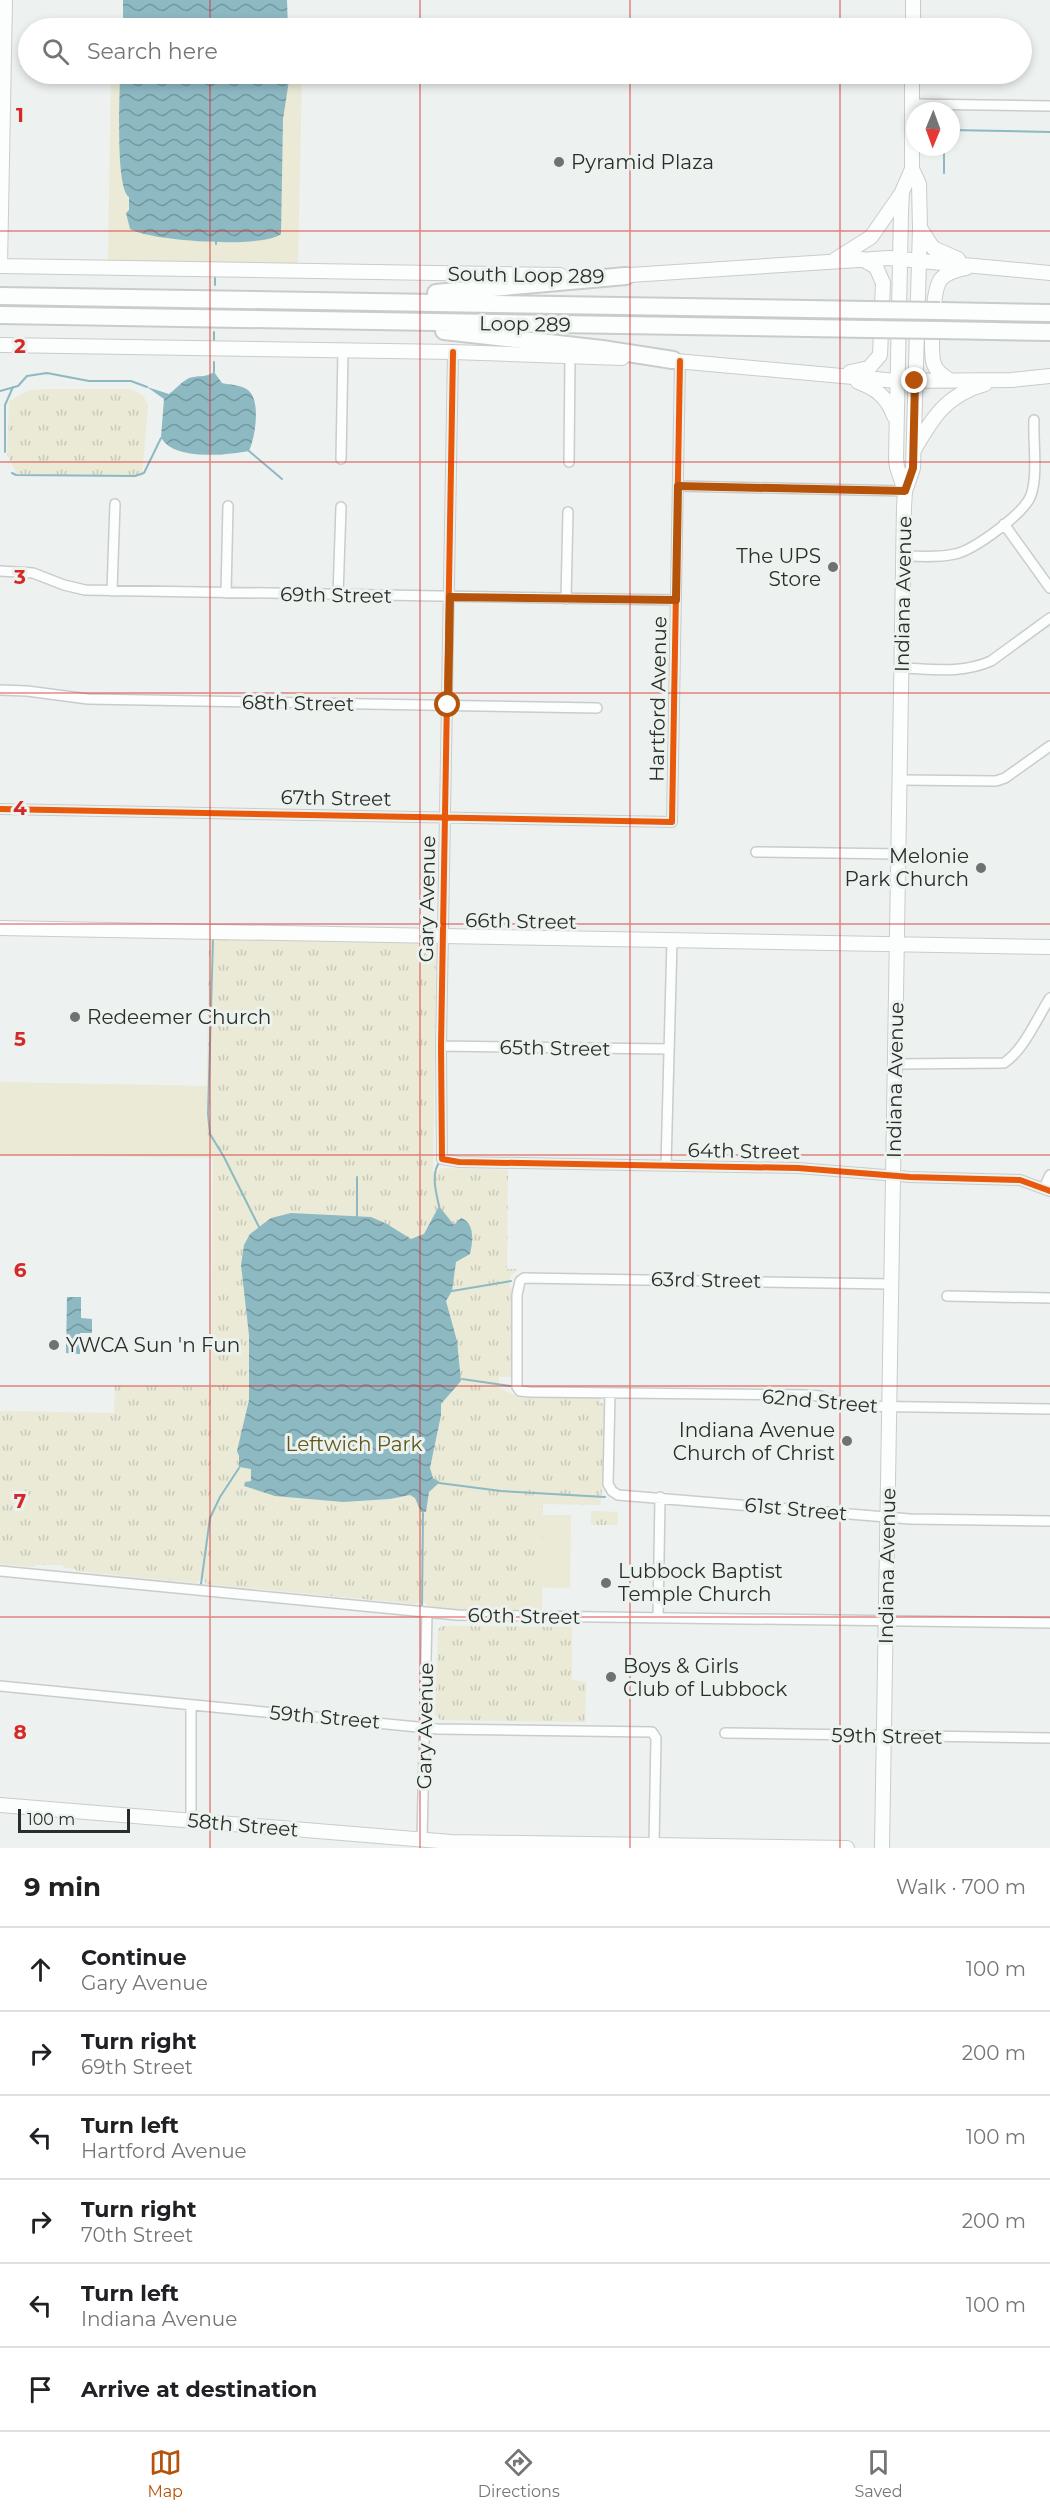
<!DOCTYPE html>
<html lang="en">
<head>
<meta charset="utf-8">
<style>
  body { margin:0; font-family:Montserrat,sans-serif; background:#f6f6f6; color:#202124 }
  .compass { position:absolute; left:906px; top:102px; width:54px; height:54px; border-radius:50%; background:#fff; box-shadow:0 3px 9px #0003; rotate:181deg }
  .scale { position:absolute; left:18px; bottom:15px; width:112px; box-sizing:border-box; padding-left:6px; border:3px solid #2b2d2b; border-top:0; font-size:16px; line-height:21px; white-space:nowrap; color:#2b2d2b; -webkit-text-stroke:4px #ecf2ee; paint-order:stroke }
  .stop { position:absolute; width:18px; height:18px; margin:-14px; border:4px solid #b45309; border-radius:50%; background:#fff }
  .stop.end { background:#b45309; border-color:#fff; box-shadow:0 2px 6px #0008 }
  .list { margin:0; padding:0; list-style:none }
  h2 { display:flex; justify-content:space-between; align-items:center; height:78px; margin:0; padding:0 24px; font-size:26px }
  h2 small { font-size:20px; font-weight:400; color:#757577 }
  .list li { display:grid; grid-template-columns:39px 1fr auto; gap:18px; align-items:center; box-sizing:border-box; height:84px; padding:0 24px; border-top:2px solid #e0e0e0 }
  .list b { display:block; font-size:22px; white-space:nowrap }
  .list p { margin:0; font-size:20px; white-space:nowrap; color:#757577 }
  .list em { font-size:20px; font-style:normal; color:#757577 }
  .icon { flex:none; width:33px; height:33px; fill:none; stroke:currentColor; stroke-width:2; stroke-linecap:round; stroke-linejoin:round }
  .map { position:relative; flex:none; width:1050px; height:1848px; overflow:hidden }
  .search { position:absolute; background:#fff; box-shadow:0 3px 9px #0003; left:18px; right:18px; top:18px; height:66px; display:flex; align-items:center; gap:15px; box-sizing:border-box; padding:0 21px; border-radius:33px; color:#757577; font-size:22px }
  .sheet { height:582px; background:#fff }
  nav { display:flex; justify-content:space-around; align-items:center; box-sizing:border-box; height:84px; border-top:2px solid #e0e0e0; background:#fff; font-size:16px; color:#757577 }
  nav a { display:grid; justify-items:center; gap:3px }
  nav .on { color:#b45309 }
  .map>svg:first-child { display:block }
</style>
</head>
<body>
<div class="map">
<svg width="1050" height="1848" viewBox="0 0 1050 1848">
  <defs>
    <pattern id="park-tufts" width="24" height="20" patternUnits="userSpaceOnUse" patternTransform="scale(1.5)"><rect width="24" height="20" fill="#eaead7"/><path d="M3 7l-1-3M5 7V3M7 7l1-3M15 17l-1-3M17 17v-4M19 17l1-3" fill="none" stroke="#c9c9b9"/></pattern>
    <pattern id="water-waves" width="16" height="10" patternUnits="userSpaceOnUse" patternTransform="scale(1.5)"><rect width="16" height="10" fill="#8db9c3"/><path d="M0 5q4-4 8 0t8 0" fill="none" stroke="#73979f"/></pattern>
  </defs>
  <rect width="100%" height="100%" fill="#edf1ef"/>
  <path fill="#eaead7" d="M111 74H302L298 264 108 261Z
    M0 1082 207 1086 206 1136 213 1158 0 1155Z
    M518 1515H571L570 1588 518 1587Z"/>
  <path fill="url(#park-tufts)" d="M43 389H130L143 395 148 405 142 476 17 474 7 454 9 402 27 391Z
    M209 939 426 943 436 948 433 1171 438 1172 441 1168 508 1170 507 1269H518L510 1276V1288H513L511 1377H499V1388L521 1398H600V1403H604L605 1405 603 1481 600 1505 543 1504 542 1611 442 1609 428 1606 425 1602H419L415 1604 206 1584 204 1579 201 1578 197 1583 76 1571V1569L65 1568 62 1565H35L34 1567 0 1564V1411L114 1413 115 1386 211 1387 213 1158 206 1136Z
    M591 1511 618 1512V1525H591Z
    M441 1626 572 1627V1680L586 1682 585 1722 441 1720 435 1715 438 1630Z"/>
  <path fill="url(#water-waves)" d="M123 0H287L288 28H123Z
    M120 74H290L283 119 281 234C262 249 151 241 130 229L126 213 129 210V197C115 188 120 94 120 74Z
    M214 372 222 383C230 385 243 385 249 391 261 402 255 438 249 451 227 455 172 461 161 437L164 399 147 387 169 394C176 389 181 382 189 378 198 375 206 378 214 372Z
    M439 1206 454 1225 461 1218C475 1223 473 1241 470 1254L456 1262 452 1291 446 1301 457 1341 461 1381 441 1404V1415L430 1468 433 1478 440 1482 429 1492 426 1512H421L415 1498 410 1495 390 1499 343 1502 275 1496 244 1486 245 1482 251 1481V1469L239 1467V1456L237 1451 249 1400V1335L241 1265 244 1245 250 1234 271 1218 291 1213 371 1217 387 1224 411 1239 424 1234Z
    M67 1297H81V1318L92 1319V1333H80V1354L66 1353Z"/>
  <g fill="none" stroke-linecap="round" stroke-linejoin="round">
    <path stroke="#8db9c3" stroke-width="2" d="M951 130 1050 132
      M944 173V147
      M216 244V240
      M215 285V278
      M214 342V332
      M214 372V362
      M0 391 18 386 27 376 47 373 89 381H131L147 387
      M249 451 282 479
      M5 452V405L13 387
      M12 473 16 475 135 476 144 473 161 438
      M213 939 208 1114 210 1134 224 1157 259 1227
      M357 1177V1217
      M439 1206C436 1192 430 1172 441 1160
      M452 1291 511 1281
      M462 1379 510 1386
      M439 1483 501 1491 605 1497
      M201 1584 210 1518 220 1497 239 1468
      M422 1606 423 1513"/>
    <g stroke="#cacccb" stroke-width="12">
      <path id="street" d="M912 104 1050 106
        M453 352 441 1046 442 1159 459 1162 798 1168 910 1177 1020 1180 1050 1191
        M341 459 343 351
        M569 462 570 357
        M678 486 905 491
        M1004 524 1050 588
        M904 556C921 556 938 558 955 554 974 550 1025 513 1031 495 1038 476 1033 441 1034 420
        M0 571 33 573 64 585 85 590 676 600
        M112 591 115 504
        M226 593 228 506
        M338 595 341 507
        M566 599 568 512
        M902 668C932 669 962 674 991 661L1050 618
        M0 690 27 691 88 699 597 708
        M900 780 996 781 1005 778 1050 746
        M0 809 672 822 680 361
        M756 852 899 854
        M441 1046 669 1049
        M895 1064 1004 1063C1024 1050 1037 1018 1050 998
        M666 1165 672 941
        M1044 1188 1050 1175
        M891 1284 524 1278 520 1281 517 1295V1387L520 1391 529 1392 807 1395 820 1396 851 1406 1050 1409
        M947 1296 1050 1298
        M610 1393 608 1484 612 1491 618 1495 910 1519 1050 1521
        M0 1571 457 1615 1050 1623
        M658 1618 660 1497
        M0 1686 438 1729 652 1732 656 1738 654 1845
        M725 1733 1050 1738
        M191 1820V1705
        M422 1840 427 1613"/>
    </g>
    <g stroke="#cacccb" stroke-width="16">
      <path id="secondary" d="M913 28V0
        M920 228 933 248 958 259
        M836 259 871 237 901 194
        M0 266 560 275
        M0 266 5 0
        M615 276 889 258 1050 273
        M0 345 453 352 622 358
        M665 360 897 381 1012 380 1050 376
        M850 372 869 368 880 355 883 283 876 267 862 259
        M951 381C943 376 935 371 933 361 931 347 932 289 941 279 947 272 957 270 966 268
        M858 382C877 389 887 397 894 416
        M914 450C933 417 946 395 985 384
        M905 491 897 467 896 459 901 213 902 192 912 169V74
        M0 928 1050 947
        M0 1805 451 1842 847 1848
        M882 1848 904 507 905 491 913 468 920 228 919 184 912 169"/>
    </g>
    <g stroke="#cacccb" stroke-width="20">
      <path id="highway" d="M436 293 626 276
        M0 296 869 310
        M940 311 1050 313
        M0 315 869 329
        M940 330 1050 332
        M444 331 602 349 673 360"/>
    </g>
    <use href="#street" stroke="#fcfdfd" stroke-width="9"/>
    <use href="#secondary" stroke="#fcfdfd" stroke-width="14"/>
    <use href="#highway" stroke="#fcfdfd" stroke-width="16"/>
    <g stroke="#cacccb" stroke-width="20" stroke-linecap="butt">
      <path id="highway-bridge" d="M869 310 940 311
        M869 329 940 330"/>
    </g>
    <use href="#highway-bridge" stroke="#fcfdfd" stroke-width="16"/>
    <g stroke="#ecf2ee" stroke-width="10">
      <path id="cycleway" d="M453 352 441 1046 442 1159 459 1162 798 1168 910 1177 1020 1180 1050 1191
        M0 809 672 822 680 361"/>
    </g>
    <use href="#cycleway" stroke="#e8590c" stroke-width="6"/>
  </g>
  <g fill="none" stroke-linecap="round" stroke-linejoin="round">
    <path stroke="#b45309" stroke-width="8" d="M448 705 450 597 676 600 678 486 905 491 913 468 915 381"/>
  </g>
  <path fill="none" stroke="#d62828" stroke-width="1.5" stroke-opacity="0.55" d="M210 0V28M420 0V28M630 0V28M840 0V28M210 74V1848M420 74V1848M630 74V1848M840 74V1848M0 231H1050M0 462H1050M0 693H1050M0 924H1050M0 1155H1050M0 1386H1050M0 1617H1050"/>
  <g fill="#6f7270" stroke="#ecf2ee" stroke-width="2">
    <circle cx="559" cy="162" r="6"/>
    <circle cx="833" cy="567" r="6"/>
    <circle cx="981" cy="868" r="6"/>
    <circle cx="75" cy="1017" r="6"/>
    <circle cx="54" cy="1345" r="6"/>
    <circle cx="847" cy="1441" r="6"/>
    <circle cx="606" cy="1583" r="6"/>
    <circle cx="611" cy="1677" r="6"/>
  </g>
  <g text-anchor="middle" stroke-width="6" stroke-linejoin="round" paint-order="stroke">
    <g font-size="20" fill="#2b2d2b" stroke="#ecf2ee" text-anchor="start">
      <text x="571" y="169">Pyramid Plaza</text>
      <text x="821" y="563" text-anchor="end">The UPS<tspan x="821" dy="23">Store</tspan></text>
      <text x="969" y="863" text-anchor="end">Melonie<tspan x="969" dy="23">Park Church</tspan></text>
      <text x="87" y="1024">Redeemer Church</text>
      <text x="66" y="1352">YWCA Sun 'n Fun</text>
      <text x="835" y="1437" text-anchor="end">Indiana Avenue<tspan x="835" dy="23">Church of Christ</tspan></text>
      <text x="618" y="1578">Lubbock Baptist<tspan x="618" dy="23">Temple Church</tspan></text>
      <text x="623" y="1673">Boys &amp; Girls<tspan x="623" dy="23">Club of Lubbock</tspan></text>
    </g>
    <g font-size="20" fill="#2b2d2b" stroke="#ecf2ee">
      <text transform="translate(526 275) rotate(1)" y="7">South Loop 289</text>
      <text transform="translate(525 324) rotate(1)" y="7">Loop 289</text>
      <text transform="translate(903 594) rotate(-89)" y="7">Indiana Avenue</text>
      <text transform="translate(336 595) rotate(1)" y="7">69th Street</text>
      <text transform="translate(658 699) rotate(-89)" y="7">Hartford Avenue</text>
      <text transform="translate(298 703) rotate(1)" y="7">68th Street</text>
      <text transform="translate(336 798) rotate(1)" y="7">67th Street</text>
      <text transform="translate(427 899) rotate(-89)" y="7">Gary Avenue</text>
      <text transform="translate(521 921) rotate(1)" y="7">66th Street</text>
      <text transform="translate(555 1048) rotate(1)" y="7">65th Street</text>
      <text transform="translate(895 1080) rotate(-89)" y="7">Indiana Avenue</text>
      <text transform="translate(744 1151) rotate(1)" y="7">64th Street</text>
      <text transform="translate(706 1280) rotate(1)" y="7">63rd Street</text>
      <text transform="translate(820 1401) rotate(5)" y="7">62nd Street</text>
      <text transform="translate(796 1509) rotate(5)" y="7">61st Street</text>
      <text transform="translate(887 1566) rotate(-89)" y="7">Indiana Avenue</text>
      <text transform="translate(524 1616) rotate(1)" y="7">60th Street</text>
      <text transform="translate(325 1717) rotate(5)" y="7">59th Street</text>
      <text transform="translate(425 1726) rotate(-89)" y="7">Gary Avenue</text>
      <text transform="translate(887 1736) rotate(1)" y="7">59th Street</text>
      <text transform="translate(243 1825) rotate(5)" y="7">58th Street</text>
    </g>
    <g font-size="20" fill="#5f571d" stroke="#ecf2ee">
      <text x="354" y="1451">Leftwich Park</text>
    </g>
  </g>
  <g font-size="20" text-anchor="middle" font-weight="bold" fill="#d62828" stroke="#ecf2ee" stroke-width="6" stroke-linejoin="round" paint-order="stroke">
    <text x="20" y="122">1</text>
    <text x="20" y="353">2</text>
    <text x="20" y="584">3</text>
    <text x="20" y="815">4</text>
    <text x="20" y="1046">5</text>
    <text x="20" y="1277">6</text>
    <text x="20" y="1508">7</text>
    <text x="20" y="1739">8</text>
  </g>
</svg>
<svg class="compass" viewBox="-18 -18 36 36"><path d="M0-13l5 13h-10z" fill="#e53935"/><path d="M0 13l5-13h-10z" fill="#757577"/></svg>
<div class="scale">100 m</div>
<div class="stop" style="left:448px;top:705px"></div>
<div class="stop end" style="left:915px;top:381px"></div>
<div class="search"><svg class="icon" aria-label="search" viewBox="0 0 24 24"><circle cx="10" cy="10" r="6"/><path d="M15 15l6 6"/></svg>Search here</div>
</div>
<section class="sheet">
<h2>9 min<small>Walk · 700 m</small></h2>
<ul class="list">
<li><svg class="icon" aria-label="ahead" viewBox="0 0 24 24"><path d="M12 20V5M6 11l6-6 6 6"/></svg><div><b>Continue</b><p>Gary Avenue</p></div><em>100 m</em></li>
<li><svg class="icon" aria-label="right" viewBox="0 0 24 24"><path d="M7 20v-9h11M14 6l5 5-5 5"/></svg><div><b>Turn right</b><p>69th Street</p></div><em>200 m</em></li>
<li><svg class="icon" aria-label="left" viewBox="0 0 24 24"><path d="M17 20v-9H6M10 6l-5 5 5 5"/></svg><div><b>Turn left</b><p>Hartford Avenue</p></div><em>100 m</em></li>
<li><svg class="icon" aria-label="right" viewBox="0 0 24 24"><path d="M7 20v-9h11M14 6l5 5-5 5"/></svg><div><b>Turn right</b><p>70th Street</p></div><em>200 m</em></li>
<li><svg class="icon" aria-label="left" viewBox="0 0 24 24"><path d="M17 20v-9H6M10 6l-5 5 5 5"/></svg><div><b>Turn left</b><p>Indiana Avenue</p></div><em>100 m</em></li>
<li><svg class="icon" aria-label="arrive" viewBox="0 0 24 24"><path d="M6 21V4h12l-3 4 3 4H6"/></svg><div><b>Arrive at destination</b></div></li>
</ul>
</section>
<nav>
<a class="on"><svg class="icon" aria-label="map" viewBox="0 0 24 24"><path d="M3 6l6-2 6 2 6-2v14l-6 2-6-2-6 2zM9 4v14M15 6v14"/></svg>Map</a>
<a><svg class="icon" aria-label="directions" viewBox="0 0 24 24"><path d="M12 3l9 9-9 9-9-9zM9 14v-3h6M13 9l2 2-2 2"/></svg>Directions</a>
<a><svg class="icon" aria-label="saved" viewBox="0 0 24 24"><path d="M7 4h10v16l-5-4-5 4z"/></svg>Saved</a>
</nav>
</body>
</html>
